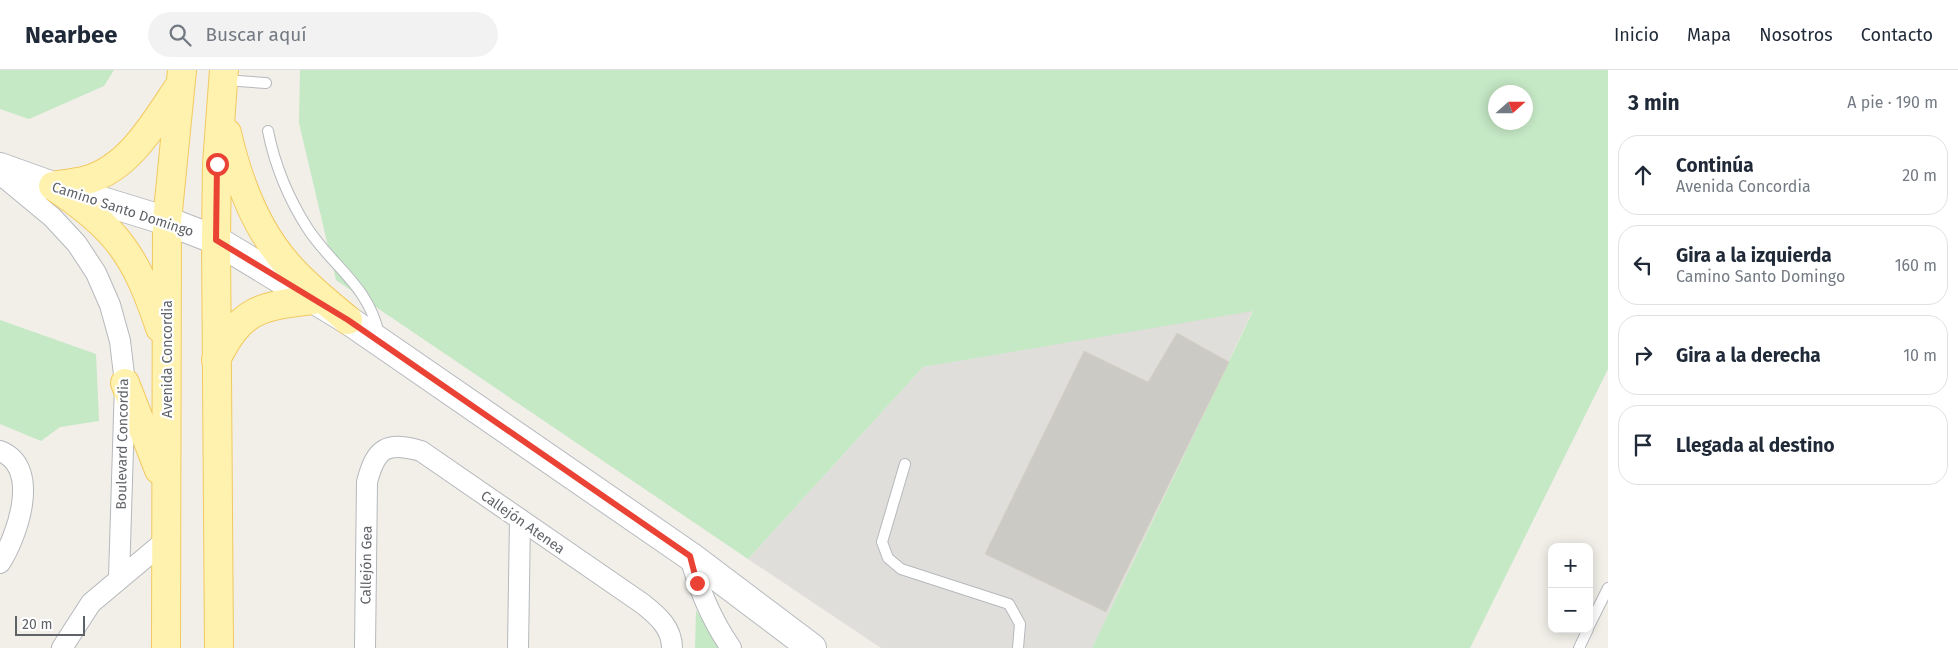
<!DOCTYPE html>
<html lang="es">
<head>
<meta charset="utf-8">
<style>
  body { margin:0; font-family:"Fira Sans",sans-serif; background:#f2f2f3; color:#1f2937 }
  .controls { position:absolute; right:15px; bottom:15px; display:grid; overflow:hidden; border-radius:10px; box-shadow:0 2px 12px #0003 }
  .controls button { width:45px; height:45px; display:grid; place-items:center; padding:0; border:0; border-bottom:1px solid #e0e1e3; background:#fff; color:#1f2937; font:25px sans-serif }
  .compass { position:absolute; left:1488px; top:15px; width:45px; height:45px; border-radius:50%; background:#fff; box-shadow:0 2px 12px #0003; rotate:69deg }
  .scale { position:absolute; left:15px; bottom:12px; width:70px; box-sizing:border-box; padding-left:5px; border:2px solid #5f6368; border-top:0; font-size:14px; line-height:18px; white-space:nowrap; color:#5f6368; -webkit-text-stroke:4px #fff; paint-order:stroke }
  .stop { position:absolute; width:15px; height:15px; margin:-11px; border:4px solid #ea4335; border-radius:50%; background:#fff }
  .stop.end { background:#ea4335; border-color:#fff; box-shadow:0 1px 5px #0008 }
  .list { margin:0; padding:0; list-style:none }
  h2 { display:flex; justify-content:space-between; align-items:center; height:65px; margin:0; padding:0 20px; font-size:21px }
  h2 small { font-size:16px; font-weight:400; color:#747a83 }
  .list li { display:grid; grid-template-columns:32px 1fr auto; gap:15px; align-items:center; box-sizing:border-box; height:80px; margin:0 10px 10px; padding:0 10px; border:1px solid #e0e1e3; border-radius:20px }
  .list b { display:block; font-size:19px; white-space:nowrap }
  .list p { margin:0; font-size:16px; white-space:nowrap; color:#747a83 }
  .list em { font-size:16px; font-style:normal; color:#747a83 }
  .icon { flex:none; width:28px; height:28px; fill:none; stroke:currentColor; stroke-width:2; stroke-linecap:round; stroke-linejoin:round }
  .map { position:relative; flex:none; width:1608px; height:578px; overflow:hidden }
  header { display:flex; align-items:center; gap:30px; box-sizing:border-box; height:70px; padding:0 25px; background:#fff; border-bottom:1px solid #e0e1e3 }
  header strong { font-size:24px }
  nav { display:flex; gap:28px; margin-inline-start:auto; font-size:18px }
  .search { width:350px; height:45px; background:#f2f2f3; display:flex; align-items:center; gap:12px; box-sizing:border-box; padding:0 18px; border-radius:28px; color:#747a83; font-size:19px }
  main { display:flex }
  aside { flex:1; background:#fff }
  .map>svg:first-child { display:block }
</style>
</head>
<body>
<header>
<strong>Nearbee</strong>
<div class="search"><svg class="icon" aria-label="search" viewBox="0 0 24 24"><circle cx="10" cy="10" r="6"/><path d="M15 15l6 6"/></svg>Buscar aquí</div>
<nav><a>Inicio</a><a>Mapa</a><a>Nosotros</a><a>Contacto</a></nav>
</header>
<main>
<div class="map">
<svg width="1608" height="578" viewBox="0 0 1608 578">
  <rect width="100%" height="100%" fill="#f1efe8"/>
  <path fill="#e0deda" d="M1253 240 1092 578H881L748 489 923 297Z"/>
  <path fill="#c5e8c5" fill-rule="evenodd" d="M0 0H114L104 16 29 49 0 39Z
    M300 0H1608V299L1470 578H1092L1253 241 923 297 748 489 336 210 299 53ZM1496 22H1526V52H1496Z
    M0 250 96 284 99 351 60 357 41 371 0 354Z
    M696 540 722 578H695Z"/>
  <path fill="#cccac5" stroke="#d6d1c6" d="M1177 263 1229 292 1106 542 985 484 1084 281 1148 312Z"/>
  <g fill="none" stroke-linecap="round" stroke-linejoin="round">
    <g stroke="#b5b8bc" stroke-width="12">
      <path id="lane" d="M224 10 266 13
        M268 61C275 96 288 128 308 159 333 197 369 216 379 265
        M905 394 882 472 888 488 901 499 1009 534 1020 554 1018 578
        M1589 556 1608 518
        M1579 578 1588 559"/>
    </g>
    <g stroke="#b5b8bc" stroke-width="22">
      <path id="street" d="M0 104 52 147 77 174 96 203 110 235 120 271 125 313 119 508
        M0 381C42 397 17 467 0 493
        M690 486C699 521 711 549 731 578
        M62 578 91 533 165 471
        M365 578 367 412C376 378 386 371 421 381L643 534C658 546 672 558 672 578
        M518 578 520 449"/>
    </g>
    <g stroke="#b6babf" stroke-width="30">
      <path id="secondary" d="M0 97 53 116 167 151 216 170 348 250 690 486 812 578"/>
    </g>
    <g stroke="#f2c960" stroke-width="30">
      <path id="primary" d="M227 63C238 111 255 158 288 195 305 215 327 232 348 250
        M53 116C117 158 136 186 160 258
        M53 116C64 114 76 113 87 110 131 97 156 50 180 15
        M216 290C241 239 260 236 313 230
        M125 313 159 400
        M166 578 167 151 182 0
        M219 578 216 170 217 94 224 0"/>
    </g>
    <use href="#lane" stroke="#fff" stroke-width="10"/>
    <use href="#street" stroke="#fff" stroke-width="20"/>
    <use href="#secondary" stroke="#fff" stroke-width="28"/>
    <use href="#primary" stroke="#fff2af" stroke-width="28"/>
  </g>
  <g fill="none" stroke-linecap="round" stroke-linejoin="round">
    <path stroke="#ea4335" stroke-width="6" d="M217 94 216 170 348 250 690 486 697 513"/>
  </g>
  <g text-anchor="middle" stroke-width="4.5" stroke-linejoin="round" paint-order="stroke">
    <g font-size="14" fill="#5f6368" stroke="#fff">
      <text transform="translate(123 139) rotate(18)" y="5">Camino Santo Domingo</text>
      <text transform="translate(167 289) rotate(-90)" y="5">Avenida Concordia</text>
      <text transform="translate(122 374) rotate(-89)" y="5">Boulevard Concordia</text>
      <text transform="translate(523 452) rotate(35)" y="5">Callejón Atenea</text>
      <text transform="translate(366 495) rotate(-89)" y="5">Callejón Gea</text>
    </g>
  </g>
</svg>
<div class="controls">
<button>+</button>
<button>−</button>
</div>
<svg class="compass" viewBox="-18 -18 36 36"><path d="M0-13l5 13h-10z" fill="#e53935"/><path d="M0 13l5-13h-10z" fill="#747a83"/></svg>
<div class="scale">20 m</div>
<div class="stop" style="left:217px;top:94px"></div>
<div class="stop end" style="left:697px;top:513px"></div>
</div>
<aside>
<h2>3 min<small>A pie · 190 m</small></h2>
<ul class="list">
<li><svg class="icon" aria-label="ahead" viewBox="0 0 24 24"><path d="M12 20V5M6 11l6-6 6 6"/></svg><div><b>Continúa</b><p>Avenida Concordia</p></div><em>20 m</em></li>
<li><svg class="icon" aria-label="left" viewBox="0 0 24 24"><path d="M17 20v-9H6M10 6l-5 5 5 5"/></svg><div><b>Gira a la izquierda</b><p>Camino Santo Domingo</p></div><em>160 m</em></li>
<li><svg class="icon" aria-label="right" viewBox="0 0 24 24"><path d="M7 20v-9h11M14 6l5 5-5 5"/></svg><div><b>Gira a la derecha</b></div><em>10 m</em></li>
<li><svg class="icon" aria-label="arrive" viewBox="0 0 24 24"><path d="M6 21V4h12l-3 4 3 4H6"/></svg><div><b>Llegada al destino</b></div></li>
</ul>
</aside>
</main>
</body>
</html>
